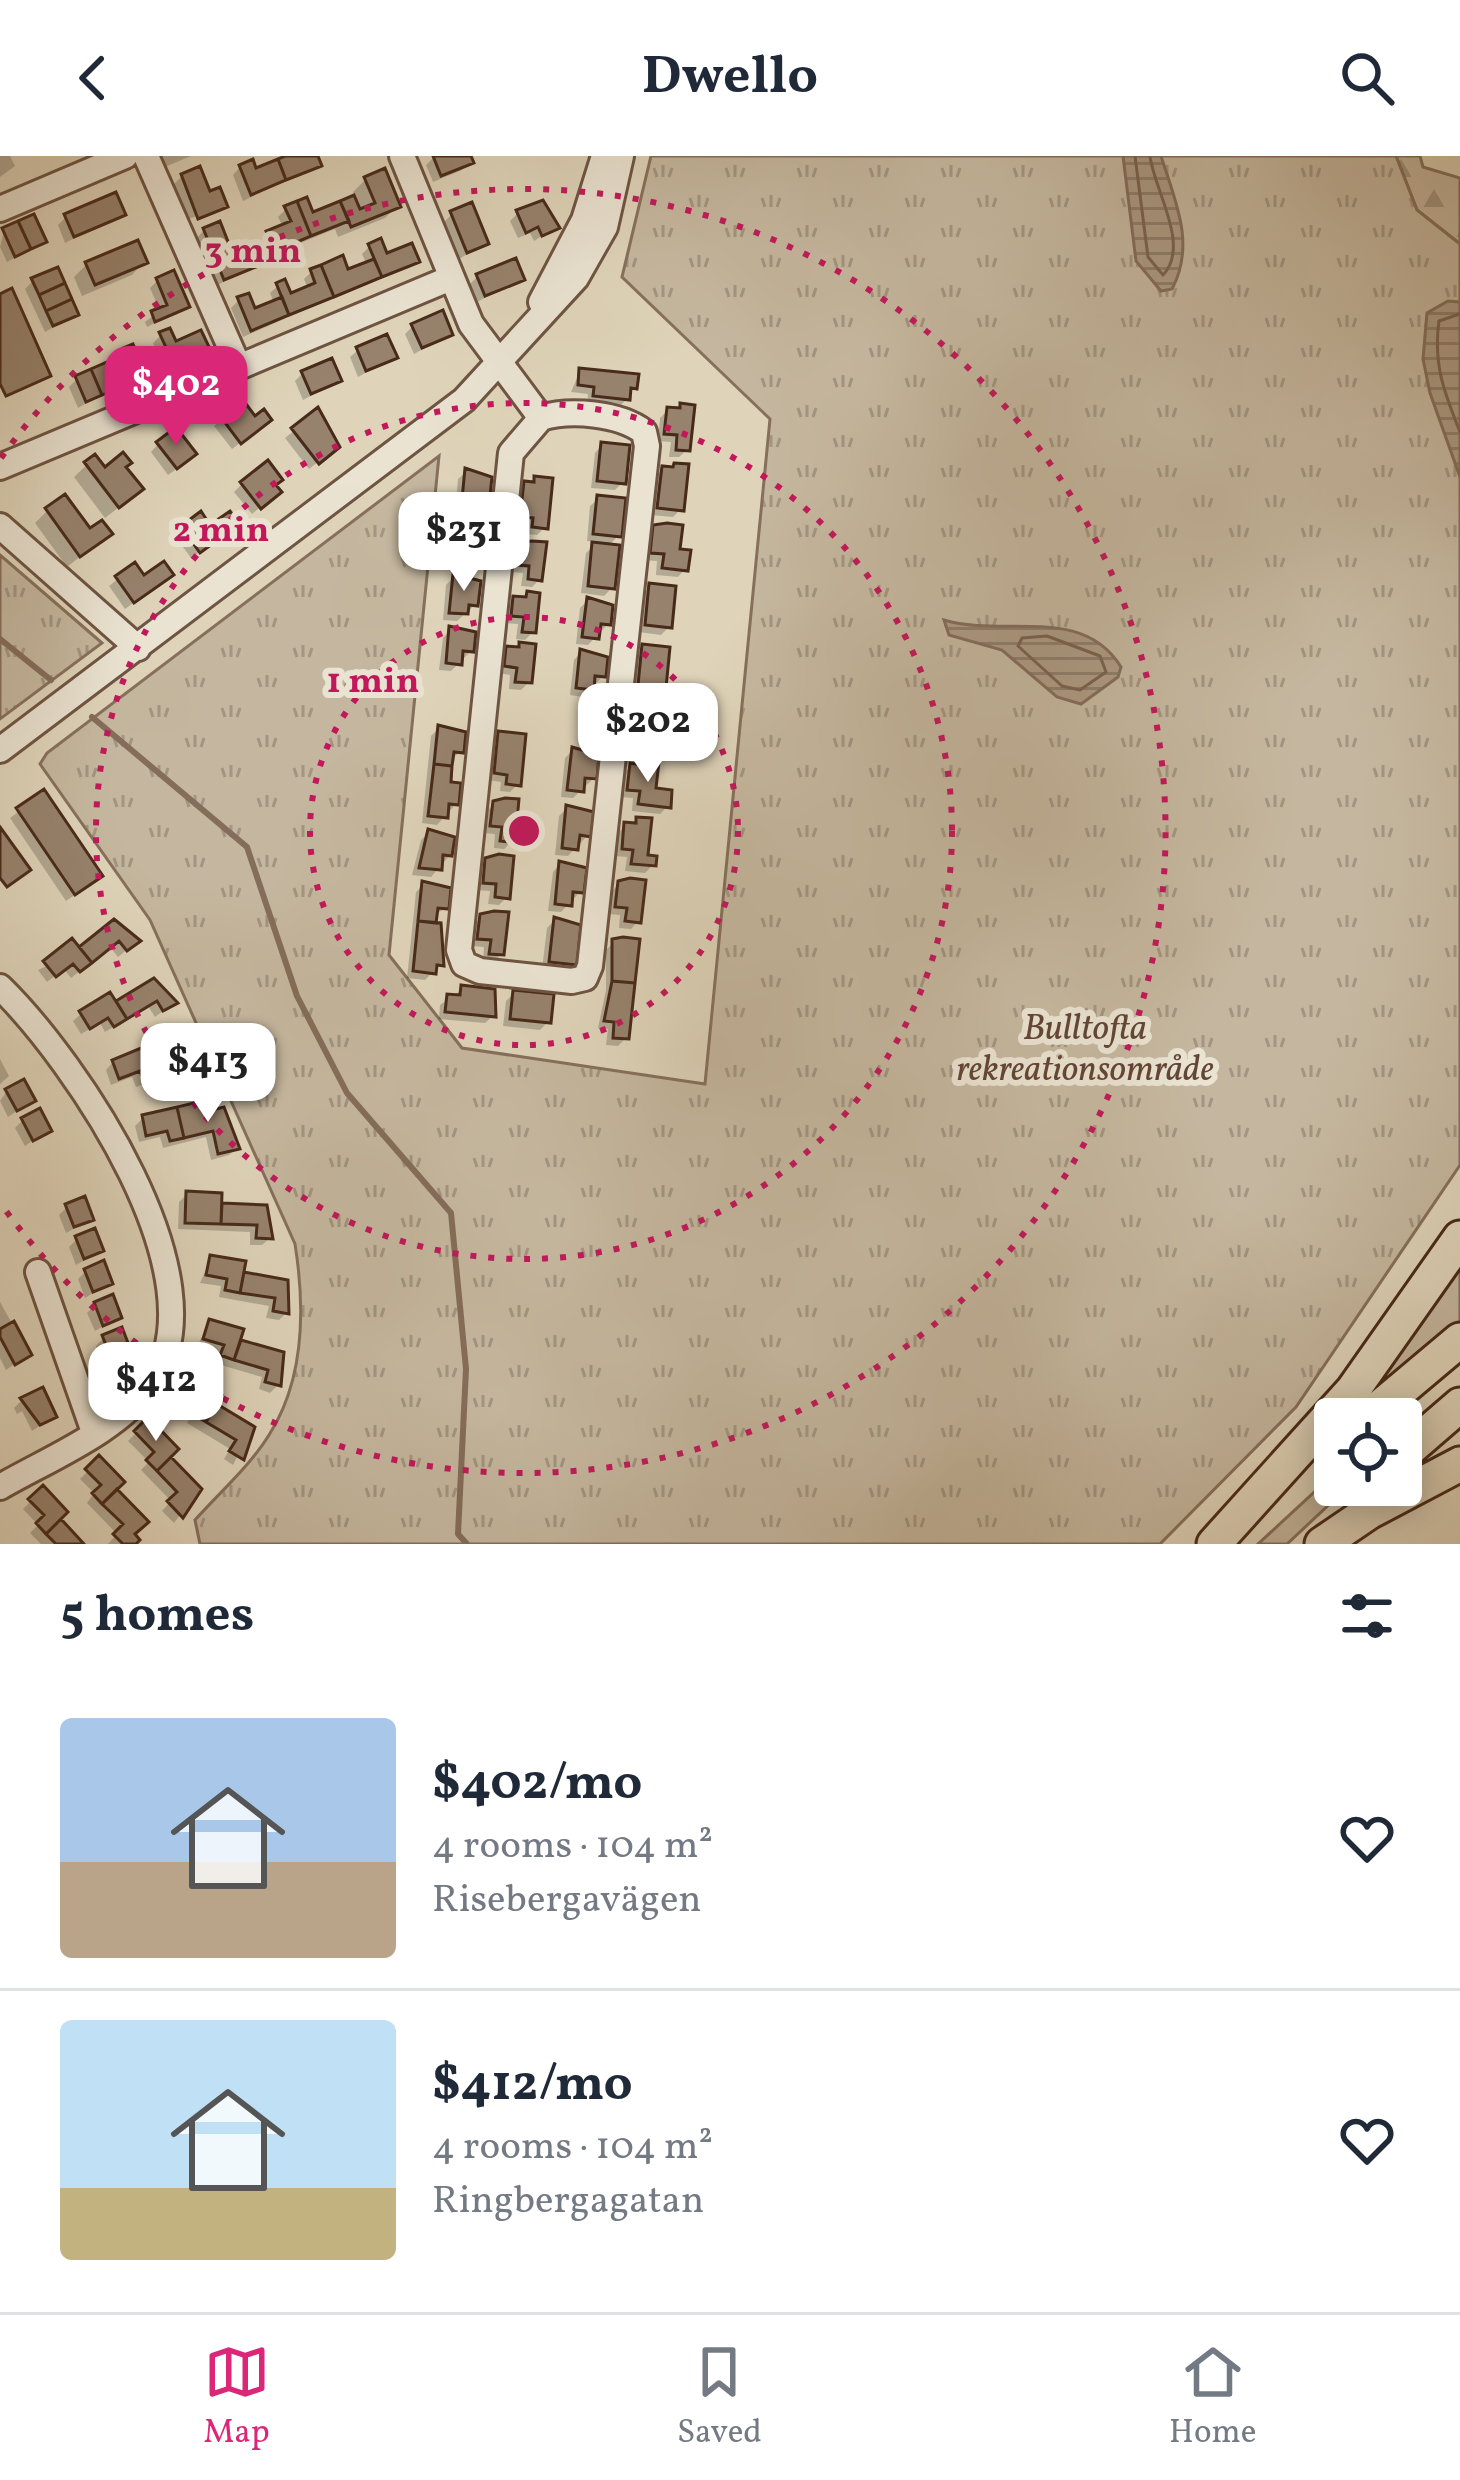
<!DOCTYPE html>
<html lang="en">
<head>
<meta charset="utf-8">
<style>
  :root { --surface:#fff; --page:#f6f6f7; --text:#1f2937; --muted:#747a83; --line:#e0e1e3; --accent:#db2777 }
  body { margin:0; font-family:Vollkorn,serif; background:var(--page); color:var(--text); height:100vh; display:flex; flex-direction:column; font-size:45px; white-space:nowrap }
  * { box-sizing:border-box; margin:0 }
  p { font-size:39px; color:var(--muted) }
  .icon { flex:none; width:66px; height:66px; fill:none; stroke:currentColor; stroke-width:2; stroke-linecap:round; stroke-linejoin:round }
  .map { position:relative; height:1388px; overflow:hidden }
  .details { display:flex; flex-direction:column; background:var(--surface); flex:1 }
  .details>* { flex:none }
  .controls { position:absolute; left:1314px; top:1242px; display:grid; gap:24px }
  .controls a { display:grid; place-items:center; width:108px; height:108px; border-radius:12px; background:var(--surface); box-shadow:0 6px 30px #0003; font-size:60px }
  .price { position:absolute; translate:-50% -102px; padding:0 27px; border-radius:24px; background:#fff; color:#222; font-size:39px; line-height:78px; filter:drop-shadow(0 3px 6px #0008) }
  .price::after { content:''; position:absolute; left:50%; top:72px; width:36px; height:27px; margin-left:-18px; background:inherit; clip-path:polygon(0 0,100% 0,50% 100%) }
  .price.selected { background:var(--accent); color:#fff }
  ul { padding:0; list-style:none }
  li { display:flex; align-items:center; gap:36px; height:300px; padding:0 60px }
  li+li { border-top:3px solid var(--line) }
  li span { display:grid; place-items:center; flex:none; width:336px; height:240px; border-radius:12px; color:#555 }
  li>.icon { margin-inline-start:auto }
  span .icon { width:144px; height:144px; fill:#fffc; stroke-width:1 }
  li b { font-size:51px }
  h2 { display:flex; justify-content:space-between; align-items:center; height:144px; padding:0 60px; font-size:51px }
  header { display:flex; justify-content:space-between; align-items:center; height:156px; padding:0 60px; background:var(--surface); font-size:54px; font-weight:700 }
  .dock { display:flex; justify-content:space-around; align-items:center; height:168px; border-top:3px solid var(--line); background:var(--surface); font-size:33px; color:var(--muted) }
  .dock a { display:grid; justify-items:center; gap:6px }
  .dock .selected { color:var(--accent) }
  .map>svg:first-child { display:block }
</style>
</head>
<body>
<header><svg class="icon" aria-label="back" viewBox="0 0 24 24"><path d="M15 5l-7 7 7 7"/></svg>Dwello<svg class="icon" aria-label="search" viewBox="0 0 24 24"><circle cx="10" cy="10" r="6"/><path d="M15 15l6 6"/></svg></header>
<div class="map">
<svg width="1460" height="1388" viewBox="0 0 1460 1388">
  <defs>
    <pattern id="forest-firs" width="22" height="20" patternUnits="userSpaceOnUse" patternTransform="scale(3)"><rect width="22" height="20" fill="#c5b79f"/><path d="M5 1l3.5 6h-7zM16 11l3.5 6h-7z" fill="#a29581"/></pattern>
    <pattern id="park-tufts" width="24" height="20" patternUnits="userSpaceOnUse" patternTransform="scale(3)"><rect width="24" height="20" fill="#c5b79f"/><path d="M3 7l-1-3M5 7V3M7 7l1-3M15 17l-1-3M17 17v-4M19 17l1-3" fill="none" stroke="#a29581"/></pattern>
    <pattern id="water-rules" width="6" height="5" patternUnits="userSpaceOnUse" patternTransform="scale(3)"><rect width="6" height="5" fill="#ac9a84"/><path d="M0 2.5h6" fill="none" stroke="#8e7e6b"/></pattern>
  </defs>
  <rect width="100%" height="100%" fill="#dfd4ba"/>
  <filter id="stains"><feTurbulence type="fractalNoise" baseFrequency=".00167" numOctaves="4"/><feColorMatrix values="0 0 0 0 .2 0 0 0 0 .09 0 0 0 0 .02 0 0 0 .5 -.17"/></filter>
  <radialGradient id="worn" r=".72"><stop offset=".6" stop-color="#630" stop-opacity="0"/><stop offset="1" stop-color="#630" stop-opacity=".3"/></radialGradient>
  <path fill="#c5b79f" stroke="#86705c" stroke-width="3" d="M1460,1095V1171L1352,1263H1339Z
    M1335,1317V1329H1350L1287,1388H1258Z"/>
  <path fill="url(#forest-firs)" stroke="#86705c" stroke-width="3" d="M1396,0H1420L1423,11L1460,22V88L1417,54Z"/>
  <path fill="url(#park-tufts)" stroke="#86705c" stroke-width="3" d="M651,0H1396L1417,54L1460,88V1009L1296,1251L1160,1388H200L195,1364C219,1337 250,1310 269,1279C305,1223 305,1151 295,1088L150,764L40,608L47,597L439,300L389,799L462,892L705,928L770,263L622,121Z
    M0,399L102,487L0,563Z"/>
  <path fill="url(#water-rules)" stroke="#846d5a" stroke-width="3" d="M1123,0H1161C1175,45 1196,88 1172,133L1161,135L1136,105Z
    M1448,145L1460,146V321L1430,237L1423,203L1427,157Z
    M944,464C1004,482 1082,448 1121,511L1118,521L1081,548L1057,541L1002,494L949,479Z"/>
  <path fill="#0003" d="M0,0H10L15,10L0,21Z
    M161,0H191L165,11Z
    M284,0H314L318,9L243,45L233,19L240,11L255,16Z
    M468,0L470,6L462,14L433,26L426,9L434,1Z
    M182,20L208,39L224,51L188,63L174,28Z
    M366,23L397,50L385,62L338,81L335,73L266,101L260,85L283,71L278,61L286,53L311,60L356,42L353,36Z
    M518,57L557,71L534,85L530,77L518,82L510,65Z
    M122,58L65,87L58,69L66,61Z
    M452,58L486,87L459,103L444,66Z
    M204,74L235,109L252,110L216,130L197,82Z
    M4,75L44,86L7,106L0,91Z
    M370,90L386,101L416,105L243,181L231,152L239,144L253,156L274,147L270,137L278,130L289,141L308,133L304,123L311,116L347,117L367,109L362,98Z
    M144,106L132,119L82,140L74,121L86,109Z
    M478,120L521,123L477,146L470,128Z
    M158,124L186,150L147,171L145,166L160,155L150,132Z
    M33,125L76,158L45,176L25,133Z
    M413,170L450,178L414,198L405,178Z
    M161,179L175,189L206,192L119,235L117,229L78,252L69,231L77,223L112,225L122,215L117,203L124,195L138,208L158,199L153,187Z
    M358,194L394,201L358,221L350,201Z
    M580,215L627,243L619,251L587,247L588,238L571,236Z
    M303,217L339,225L303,244L295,225Z
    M233,236L260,272L232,293L214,270L224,261L216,251Z
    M668,254L687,294L679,301H669L671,286L658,285L660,262Z
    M317,256L328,298L309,313L285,282Z
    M158,288L186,306L168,319L151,296Z
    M602,289L623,326L615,334L591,332L595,297Z
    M94,302L104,315L123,311L127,345L105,362L74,321Z
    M663,313L681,353L673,361L651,359L655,321Z
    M466,316L480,317L487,339L479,347L474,373L482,396L463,413L440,411L451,397L453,374H447L448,364L455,357L458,323Z
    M536,324L545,371L537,379L526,378L527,369L514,368L517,336Z
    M242,328L273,330L270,343L252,358L234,336Z
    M598,343L619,379L608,390L612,432L604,440L581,437L586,397L597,386L587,385L590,350Z
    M47,355L89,377L109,378L67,411L35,367Z
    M183,372L210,373L228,376L191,402L175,380Z
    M654,372L677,395L685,413L678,421L656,419L657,405L643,404L646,380Z
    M520,390L540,423L532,431L521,430L523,417L510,416L512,398Z
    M134,410L144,423L162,426L125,453L109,430Z
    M454,421L476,448L457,465L443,464L446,429Z
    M650,430L669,471L661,479L638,476L643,438Z
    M514,442L533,476L525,484L516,483L518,468L505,467L506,451Z
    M587,445L608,468L588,489L576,488L580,452Z
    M450,474L471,495L451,515L439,514L443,482Z
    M643,491L663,531L655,539L631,536L636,499Z
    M508,493L529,526L521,534L509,533L510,519L498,517L500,501Z
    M581,496L603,520L583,541L570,539L574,504Z
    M637,549L656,591L648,599L625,596L629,557Z
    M439,572L461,596L450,603L447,629L456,648L437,669L422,667L431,580Z
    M500,578L518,628L510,636L500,635L501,626L488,624L492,586Z
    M573,594L594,622L573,642L561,641L565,602Z
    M631,610L668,650L660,658L632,655L633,642L621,641L623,618Z
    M43,637L92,727L66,745L10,662Z
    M494,648L512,685L504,693L494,692L495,678L484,677L486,656Z
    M567,652L588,679L568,700L555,699L559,660Z
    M626,669L653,709L645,717L625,715L627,701L615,700L618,677Z
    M428,677L450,699L431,721L412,719L421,684Z
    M487,704L507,741L499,749L488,748L490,735L476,734L479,713Z
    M560,708L581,735L561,756L548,755L553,716Z
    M619,728L638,765L631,773L619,772L620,759L608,758L611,736Z
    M423,729L446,752L434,759L436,787L443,788L441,808L425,824L407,822L416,736Z
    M481,761L501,798L494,806L483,805L484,791L471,790L473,769Z
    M555,764L574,808L566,816L542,813L547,772Z
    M114,767L129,792L118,801L110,791L71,822L64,813L47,826L38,814L78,795Z
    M614,786L626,882L618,890L606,889L608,873L598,872L606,834V794Z
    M154,826L174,847L155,861L148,850L105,876L100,867L81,878L73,865L81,858L115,850Z
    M463,833L493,860L485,867L439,863L440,849Z
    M514,837L548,866L540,874L503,870L506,845Z
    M190,888L206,910L198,918L166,931L162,921L136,931L132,921L111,929L106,914L113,906L148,904Z
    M0,903L9,920L0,928Z
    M7,935L32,945L8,961L0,945Z
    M206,958L237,992L229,999L211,1004L206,981L163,992L160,981L139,986L135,970L143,962Z
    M23,964L48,974L25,990L15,972Z
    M187,1038L219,1050L265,1052L270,1082L262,1089H250V1076L178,1073L179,1046Z
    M67,1051L91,1063L66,1077L59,1059Z
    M77,1083L100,1095L76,1109L69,1091Z
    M211,1102L240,1118L285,1126L286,1157L279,1164L266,1162L269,1150L219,1141L221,1130L200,1127Z
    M86,1115L109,1127L85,1142L78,1123Z
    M0,1146L29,1198L6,1214L0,1202Z
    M95,1149L119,1161L95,1175L87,1157Z
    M210,1166L237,1186L281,1199L278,1229L270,1237L259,1233L262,1221L214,1207L218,1196L197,1190Z
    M104,1182L128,1194L103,1208L96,1190Z
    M184,1231L251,1273L233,1309L224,1303L230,1293L187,1267L193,1257L175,1246Z
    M22,1244L54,1260L32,1275L22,1255L17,1258L14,1252Z
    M148,1265L167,1301L199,1333L174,1367L162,1355L171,1345L141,1314L149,1306L128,1285Z
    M99,1304L113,1334L145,1366L130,1388H108L117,1378L87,1347L94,1337L80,1323Z
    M42,1334L57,1364L80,1388H41L30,1377L38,1369L23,1353Z"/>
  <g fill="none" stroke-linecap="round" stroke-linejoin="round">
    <path stroke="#7a624f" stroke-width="3" d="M1135,0L1148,101L1163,119C1191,90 1154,34 1150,0
      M1460,158L1439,165C1433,208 1444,236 1460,276
      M1047,480L1100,500L1106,516L1080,534L1062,530L1018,490L1022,482Z"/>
    <path stroke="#846d5a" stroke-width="6" d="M0,483L51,524
      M92,561L247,691L297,840L347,937L451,1057L466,1213L458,1378L467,1388"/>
  </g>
  <path fill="#97826d" stroke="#482a1a" stroke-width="3" d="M285,0H318L322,10L286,24L278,3Z
    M433,0H471L474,7L441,20Z
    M253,3L256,12L278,3L286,24L251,39L239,9Z
    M200,10L210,35L220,31L228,51L198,63L181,18Z
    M385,12L401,51L351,71L340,45L354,39L360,53L375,47L364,21Z
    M116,36L126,59L74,81L64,58Z
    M307,41L313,56L340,45L349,65L311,80L297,45Z
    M543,44L560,72L542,80L538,71L526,77L516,54Z
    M297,45L311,80L274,96L266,75L291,65L284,50Z
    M472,46L489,88L467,97L450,55Z
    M34,58L47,86L31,93L18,65Z
    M18,65L31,93L15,101L2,72Z
    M220,65L236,106L251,100L256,111L224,124L203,72Z
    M381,82L387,97L412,87L420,106L382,121L368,88Z
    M138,84L148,107L95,129L85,106Z
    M343,99L348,113L374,103L382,121L334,141L321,109Z
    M516,102L525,124L485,140L476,118Z
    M321,109L334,141L289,159L276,127L285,123L291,137L315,127L310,113Z
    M58,111L65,127L39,139L31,122Z
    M174,114L190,151L155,166L151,155L167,149L156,122Z
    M65,127L72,143L46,155L39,139Z
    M12,132L51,220L6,240L0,228V138Z
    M249,137L255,152L282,141L289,159L251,175L237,141Z
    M72,143L79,159L53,170L46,155Z
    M443,154L453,179L422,192L411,168Z
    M170,172L176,185L201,174L210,193L174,209L159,176Z
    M387,178L398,202L366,215L356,191Z
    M133,188L140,204L166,193L174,209L128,230L120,213L130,208L123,192Z
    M332,202L342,225L311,238L301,215Z
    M107,206L118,232L102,239L91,213Z
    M579,212L639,218L637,233L631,232L630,244L593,240L594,231L578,229Z
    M91,213L102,239L86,246L75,220Z
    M234,232L255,260L264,253L272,264L241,288L220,260L230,252L222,241Z
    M680,247L695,249L690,295L676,294L677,279L664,278L667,251L680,252Z
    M318,251L340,291L319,308L291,272Z
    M176,271L197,298L177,313L156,286Z
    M601,286L630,289L626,328L597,325Z
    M123,296L132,307L126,311L144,333L119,352L84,306L95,298L105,311Z
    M268,304L283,324L276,329L282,336L261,353L240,326Z
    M674,307L689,308L684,355L657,352L662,310L673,311Z
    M465,312L492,321L490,340L481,339L479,356L461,354Z
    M534,320L553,322L548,373L532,371L533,362L520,361L524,325L534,326Z
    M65,338L90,372L102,364L113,378L80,401L45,352Z
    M597,339L626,342L622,381L593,378Z
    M455,353L479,356L477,370L487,371L485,397H475L474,407L447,404L448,393L457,394Z
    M201,355L210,369L230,355L240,368L200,397L181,370Z
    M667,367L683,369L680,393L691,394L688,415L662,412L664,398L650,397L653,369Z
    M532,385L547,386L542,425L528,423L529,410L516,409L518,387Z
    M592,386L620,389L615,433L588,430Z
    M164,405L174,419L134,447L115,420L135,406L144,419Z
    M453,418L481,425L478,450L469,449L468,458L449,457Z
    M649,427L676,430L672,472L645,469Z
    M527,435L540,437L536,477L522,476L524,461L511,460L513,440L526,441Z
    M587,441L613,449L611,469L601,468L599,483L582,481Z
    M449,470L476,476L474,496L463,495L462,509L446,507Z
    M519,486L536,488L532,527L515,526L517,512L504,510L506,490L519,491Z
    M642,488L670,491L666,532L638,529Z
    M580,493L608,501L606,521L595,520L594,534L576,532Z
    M636,546L664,549L659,592L631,589Z
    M438,569L466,576L464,597L454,596L452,610L434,608Z
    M498,575L526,578L521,630L506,628L507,619L494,617Z
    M572,591L599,599L597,623L585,622L584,636L567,634Z
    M643,604L659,606L656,632L672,634L671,652L638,648L640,635L627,634L630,607L642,609Z
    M434,608L452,610L451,626L461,627L459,649L449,648L448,662L428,660Z
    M44,633L103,720L75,739L16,652Z
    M505,642L519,643L515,687L500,685L502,671L490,670L493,645Z
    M566,649L594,656L591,681L580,679L578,694L562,692Z
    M636,661L652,662L648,699L657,700L656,710L631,708L633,694L622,693L624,666L636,667Z
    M0,671L31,714L7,731L0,722Z
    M428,673L455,681L452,700L443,699L442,714L419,712Z
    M499,698L514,700L510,743L495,741L496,728L483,727L485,702Z
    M559,705L587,712L584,737L573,736L572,750L555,748Z
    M630,722L646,724L641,767L625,765L627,752L615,751L618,725Z
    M422,725L451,732L449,753L438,752L436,767L418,765Z
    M494,755L509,756L504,799L489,798L491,784L477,783L480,758Z
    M554,761L581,769L577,809L549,806Z
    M114,763L141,785L127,795L119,785L92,807L79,791Z
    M418,765L441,767L444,810L437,809L436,818L413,815Z
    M623,781L640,783L635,827L612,825V783Z
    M72,782L92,807L80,816L73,808L56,821L43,805Z
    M154,822L178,847L163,855L157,845L127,863L116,845Z
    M612,825L635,827L629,883L613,882L614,866L604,865Z
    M461,829L495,833L496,861L445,856L447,838L460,839Z
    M513,834L554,838L551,867L510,863Z
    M110,836L127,863L114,871L108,862L90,873L79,855Z
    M192,884L209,911L174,925L170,915L157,920L150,900Z
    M146,890L157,920L144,925L140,915L119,923L112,904Z
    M24,923L36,945L17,955L5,933Z
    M206,944L208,955L224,951L240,993L218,998L213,975L184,982L177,951Z
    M177,951L184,982L170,985L167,975L146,980L142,959Z
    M40,952L52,975L33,985L21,962Z
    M186,1035L222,1037L221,1068L185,1067Z
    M85,1040L94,1064L74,1071L65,1048Z
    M222,1047L267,1049L273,1083L256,1082L257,1069L221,1068Z
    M95,1072L104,1095L84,1103L75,1080Z
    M210,1099L246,1105L240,1137L225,1134L227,1123L206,1119Z
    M104,1104L113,1128L93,1136L84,1113Z
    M244,1116L288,1124L289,1158L273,1155L275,1142L240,1137Z
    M113,1138L122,1162L103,1170L94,1146Z
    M209,1163L244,1173L234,1204L220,1199L224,1189L203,1183Z
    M14,1165L32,1199L15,1209L0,1181V1173Z
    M122,1171L131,1195L111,1202L102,1179Z
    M241,1184L284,1196L281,1230L265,1226L268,1214L234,1204Z
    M191,1220L222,1239L206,1266L193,1258L199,1249L180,1237Z
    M43,1231L57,1261L40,1269L20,1242Z
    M217,1248L255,1271L244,1304L229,1295L236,1284L206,1266Z
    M148,1261L179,1293L157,1315L146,1304L154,1296L134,1275Z
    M99,1299L125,1326L102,1348L92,1337L101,1329L85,1313Z
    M171,1301L202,1333L183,1362L167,1345L177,1336L157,1315Z
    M43,1329L68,1356L46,1378L36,1367L44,1359L28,1343Z
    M117,1333L149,1366L135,1378L140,1384L136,1388H123L113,1378L123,1368L102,1348Z
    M61,1363L84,1388H56L46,1378Z"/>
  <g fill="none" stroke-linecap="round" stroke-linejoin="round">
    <defs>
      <path id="minor" d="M146,0L238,209
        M402,0L471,168L541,262L511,297L459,794L464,808L480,815L572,825L585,822L590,810L647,290L644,276C619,257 570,253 541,262
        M0,53L125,0
        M541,146L584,64L604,0
        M0,311L451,122
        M0,370L138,492
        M0,594L464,244L576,122L605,71L621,0
        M0,831C76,905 225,1124 151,1228C117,1276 50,1302 0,1331
        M38,1116L94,1276"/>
      <path id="highway" d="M1366,1263L1460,1184
        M1401,1300L1460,1249
        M1214,1388L1353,1234L1460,1082
        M1322,1388L1369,1356L1460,1308"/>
    </defs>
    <use href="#minor" stroke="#6e5442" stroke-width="30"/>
    <use href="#highway" stroke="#482a1a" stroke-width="39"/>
    <use href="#minor" stroke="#eae3d2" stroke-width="24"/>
    <use href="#highway" stroke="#dfd4ba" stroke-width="33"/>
  </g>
  <g fill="none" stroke="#c2185b" stroke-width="6" stroke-dasharray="6 12">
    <circle cx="524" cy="675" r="214"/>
    <circle cx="524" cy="675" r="428"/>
    <path d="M1 302A642 642 0 1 1 1 1048"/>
  </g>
  <g text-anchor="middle" stroke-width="12" stroke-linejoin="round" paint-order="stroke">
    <g font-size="36" font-style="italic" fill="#614635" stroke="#eae3d2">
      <text x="1085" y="883">Bulltofta<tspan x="1085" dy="41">rekreationsområde</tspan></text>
    </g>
  </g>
  <circle cx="524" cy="675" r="18" fill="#c2185b" stroke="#eae3d2" stroke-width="6"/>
  <g font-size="36" text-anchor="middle" font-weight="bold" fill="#c2185b" stroke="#eae3d2" stroke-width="12" stroke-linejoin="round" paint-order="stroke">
    <text x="253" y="106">3 min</text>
    <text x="221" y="385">2 min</text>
    <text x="373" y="536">1 min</text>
  </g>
  <rect width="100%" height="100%" filter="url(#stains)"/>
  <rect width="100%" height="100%" fill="url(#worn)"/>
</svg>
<div class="controls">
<a><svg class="icon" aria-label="locate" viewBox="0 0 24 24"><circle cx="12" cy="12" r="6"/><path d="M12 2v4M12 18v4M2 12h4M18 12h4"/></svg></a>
</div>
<b class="price selected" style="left:176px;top:292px">$402</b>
<b class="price" style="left:464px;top:438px">$231</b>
<b class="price" style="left:648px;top:629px">$202</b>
<b class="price" style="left:208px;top:969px">$413</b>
<b class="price" style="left:156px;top:1288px">$412</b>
</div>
<section class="details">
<h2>5 homes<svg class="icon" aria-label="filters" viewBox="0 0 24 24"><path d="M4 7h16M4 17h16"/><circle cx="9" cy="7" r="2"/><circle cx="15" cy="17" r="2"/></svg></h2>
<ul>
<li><span style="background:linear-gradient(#a9c7e8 60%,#b9a48a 0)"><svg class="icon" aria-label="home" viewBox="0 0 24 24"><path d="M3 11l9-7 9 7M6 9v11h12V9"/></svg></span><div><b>$402/mo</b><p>4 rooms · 104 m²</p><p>Risebergavägen</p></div><svg class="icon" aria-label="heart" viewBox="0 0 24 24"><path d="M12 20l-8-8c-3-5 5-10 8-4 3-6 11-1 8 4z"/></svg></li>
<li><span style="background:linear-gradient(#bfe0f5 70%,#c2b280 0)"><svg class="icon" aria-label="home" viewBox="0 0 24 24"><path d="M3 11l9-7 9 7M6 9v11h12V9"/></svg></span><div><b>$412/mo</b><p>4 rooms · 104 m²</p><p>Ringbergagatan</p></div><svg class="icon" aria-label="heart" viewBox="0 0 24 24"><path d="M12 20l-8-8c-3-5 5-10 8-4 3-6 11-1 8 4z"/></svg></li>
</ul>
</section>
<nav class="dock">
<a class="selected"><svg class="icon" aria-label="map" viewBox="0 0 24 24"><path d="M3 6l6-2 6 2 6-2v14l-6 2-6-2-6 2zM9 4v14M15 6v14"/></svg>Map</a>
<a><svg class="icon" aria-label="saved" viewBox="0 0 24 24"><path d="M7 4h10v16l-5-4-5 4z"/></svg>Saved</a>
<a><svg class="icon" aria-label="home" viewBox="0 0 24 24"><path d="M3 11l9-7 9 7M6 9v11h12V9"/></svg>Home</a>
</nav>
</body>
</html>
